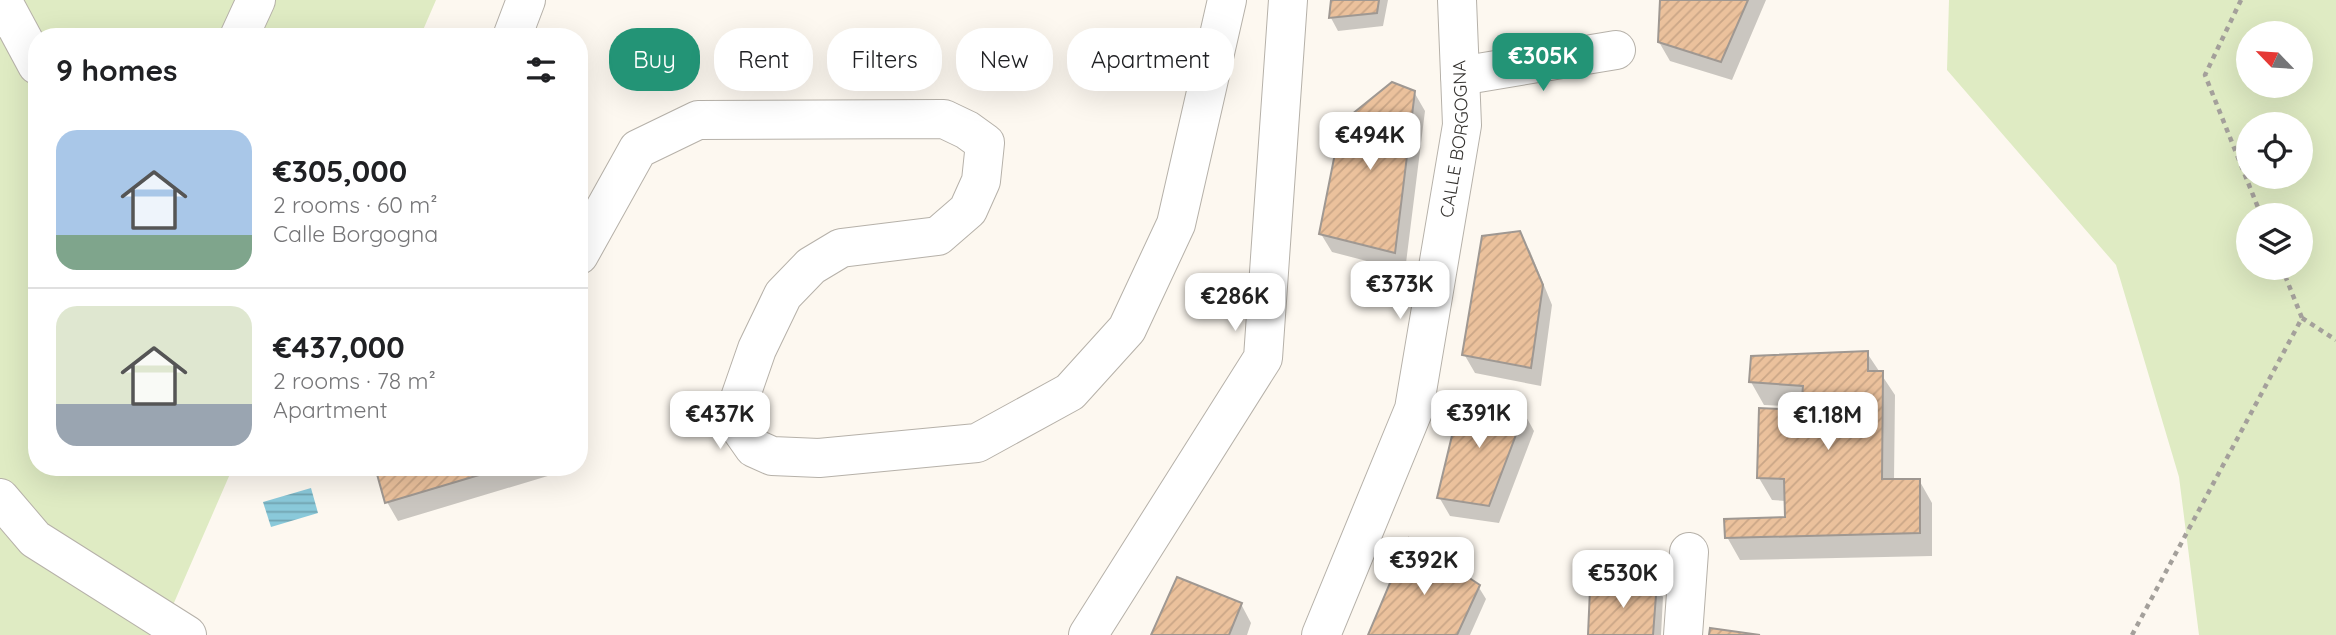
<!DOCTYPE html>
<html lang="en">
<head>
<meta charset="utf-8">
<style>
  :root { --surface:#fff; --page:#f2f2f2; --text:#202124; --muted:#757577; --line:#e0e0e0; --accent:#239476 }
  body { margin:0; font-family:Quicksand,sans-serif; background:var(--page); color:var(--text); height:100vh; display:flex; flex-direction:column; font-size:26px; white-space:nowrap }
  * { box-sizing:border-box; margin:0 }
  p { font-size:23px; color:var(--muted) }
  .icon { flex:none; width:38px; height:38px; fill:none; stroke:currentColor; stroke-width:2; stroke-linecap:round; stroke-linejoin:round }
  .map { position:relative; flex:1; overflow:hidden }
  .sheet { position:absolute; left:28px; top:28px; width:560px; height:448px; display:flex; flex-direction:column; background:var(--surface); border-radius:28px; box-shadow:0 7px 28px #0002 }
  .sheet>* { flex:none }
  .top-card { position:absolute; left:609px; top:28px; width:665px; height:63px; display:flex; gap:14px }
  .needle { width:46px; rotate:295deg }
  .fabs { position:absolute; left:2236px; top:21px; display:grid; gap:14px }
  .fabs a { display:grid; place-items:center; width:77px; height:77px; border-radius:50%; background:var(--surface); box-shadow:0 7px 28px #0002; font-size:35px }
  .price { position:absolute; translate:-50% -60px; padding:0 16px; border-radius:14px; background:#fff; color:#222; font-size:23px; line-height:46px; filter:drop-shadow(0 2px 4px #0008) }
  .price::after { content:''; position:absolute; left:50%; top:42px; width:21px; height:16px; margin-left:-10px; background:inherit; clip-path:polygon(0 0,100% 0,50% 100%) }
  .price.selected { background:var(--accent); color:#fff }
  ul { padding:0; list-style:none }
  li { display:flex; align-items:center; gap:21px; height:175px; padding:0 28px }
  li+li { border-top:2px solid var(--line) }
  li span { display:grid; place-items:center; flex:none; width:196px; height:140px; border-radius:21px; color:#555 }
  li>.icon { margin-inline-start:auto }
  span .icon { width:84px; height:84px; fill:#fffc; stroke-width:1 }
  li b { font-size:30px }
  h2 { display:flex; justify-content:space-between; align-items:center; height:84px; padding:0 28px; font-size:30px }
  .tag { padding:0 24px; border-radius:28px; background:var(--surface); box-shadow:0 7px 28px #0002; font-size:24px; line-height:63px }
  .tag.selected { background:var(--accent); color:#fff }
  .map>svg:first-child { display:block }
</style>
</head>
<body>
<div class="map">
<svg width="2336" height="635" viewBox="0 0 2336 635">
  <defs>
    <pattern id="water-rules" width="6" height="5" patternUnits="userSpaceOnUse" patternTransform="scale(1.75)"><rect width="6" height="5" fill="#8ac9da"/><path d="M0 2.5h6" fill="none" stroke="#72a4b1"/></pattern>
    <pattern id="building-hatch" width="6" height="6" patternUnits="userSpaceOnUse" patternTransform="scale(1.75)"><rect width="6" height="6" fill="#ebc19c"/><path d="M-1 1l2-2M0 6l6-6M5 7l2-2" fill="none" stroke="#caa687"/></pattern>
  </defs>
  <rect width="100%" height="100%" fill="#fdf8f0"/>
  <path fill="#dfebc3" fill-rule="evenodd" d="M0,0H436L420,37H37V467H233L160,635H0Z
    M1949,0H2336V635H2199L2179,477L2116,265L1947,70ZM2249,33H2301V86H2249ZM2249,124H2301V177H2249ZM2249,215H2301V268H2249Z"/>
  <path fill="url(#water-rules)" d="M311,488L318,513L271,527L263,502Z"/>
  <path fill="#0003" d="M1333,0H1388L1383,26L1338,31L1331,18Z
    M1662,0H1766L1732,80L1670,61L1659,42Z
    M1414,92L1425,111L1405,271L1332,252L1321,234Z
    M1519,233L1530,251L1552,305L1541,386L1475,373L1464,354Z
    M1867,353L1895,395L1894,480H1919L1932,503V556L1740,560L1727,537L1787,519L1786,501L1772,500L1759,478L1803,407L1764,405L1751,382Z
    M1524,413L1534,431L1499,523L1450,516L1439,497Z
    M377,467H559L561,472L398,521L387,502Z
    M1656,584L1663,597L1661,635H1589Z
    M1478,586L1486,599L1470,635H1369Z
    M1241,604L1251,623L1247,635H1153Z"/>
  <path fill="url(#building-hatch)" stroke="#9f9892" stroke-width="2" d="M1331,0H1379L1377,13L1329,18Z
    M1660,0H1748L1721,62L1658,42Z
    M1392,82L1415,91L1395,253L1319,234L1341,123Z
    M1520,231L1543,285L1531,368L1462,355L1482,236Z
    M1868,351V371H1883L1882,479H1920V533L1725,538L1724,519L1785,517L1784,479L1757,478L1759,408L1801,410L1803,386L1749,382L1751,356Z
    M1462,394L1525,411L1489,506L1437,498Z
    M375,467H506L385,503Z
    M1409,538L1480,585L1457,635H1368Z
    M1177,577L1242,603L1229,635H1151Z
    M1657,582L1653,635H1588L1590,589Z
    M1710,628L1760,635H1709Z"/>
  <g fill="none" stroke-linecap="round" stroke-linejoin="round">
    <defs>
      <g id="minor">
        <path d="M2,0L37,65"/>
        <path d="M239,37L256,0"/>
        <path d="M512,37L526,0"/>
        <path d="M1460,76L1616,50"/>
        <path d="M579,255L638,149L698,120L944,119L967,130L985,143L981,181L968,210L938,236L841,248L811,266L783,295L757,349L733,418L754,448L772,456L819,458L977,443L1070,392L1127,329L1176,224L1227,0"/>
        <path d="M0,498L35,539L187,635"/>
        <path d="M1088,635L1263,358L1288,0"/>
        <path id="s1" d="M1321,635L1414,409L1462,125L1457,0"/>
        <path d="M1683,635L1689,552"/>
      </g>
    </defs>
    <use href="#minor" stroke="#b6b1a9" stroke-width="40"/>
    <path stroke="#a4a09b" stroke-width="4.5" stroke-dasharray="5 5" stroke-linecap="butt" d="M2241,0L2205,75L2261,215
      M2302,318L2336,340
      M2132,635L2302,318L2282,268"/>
    <use href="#minor" stroke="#fff" stroke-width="38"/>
  </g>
  <g text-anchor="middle" stroke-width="5" stroke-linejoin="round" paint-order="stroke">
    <g font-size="18" fill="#34322f" stroke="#fdf8f0">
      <text dy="6" stroke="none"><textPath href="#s1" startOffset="518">CALLE BORGOGNA</textPath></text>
    </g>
  </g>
</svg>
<div class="fabs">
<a><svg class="needle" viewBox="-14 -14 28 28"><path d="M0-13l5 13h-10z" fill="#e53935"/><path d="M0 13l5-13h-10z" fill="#757577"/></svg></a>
<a><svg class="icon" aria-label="locate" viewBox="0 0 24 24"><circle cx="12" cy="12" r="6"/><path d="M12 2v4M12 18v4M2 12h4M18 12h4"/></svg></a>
<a><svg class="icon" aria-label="layers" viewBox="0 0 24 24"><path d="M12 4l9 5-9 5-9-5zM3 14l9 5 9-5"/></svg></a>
</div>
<b class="price selected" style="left:1543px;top:93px">€305K</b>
<b class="price" style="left:1370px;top:172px">€494K</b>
<b class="price" style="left:1400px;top:321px">€373K</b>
<b class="price" style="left:1235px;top:333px">€286K</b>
<b class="price" style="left:1479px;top:450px">€391K</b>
<b class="price" style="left:720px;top:451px">€437K</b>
<b class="price" style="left:1828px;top:452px">€1.18M</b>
<b class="price" style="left:1424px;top:597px">€392K</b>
<b class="price" style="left:1623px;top:610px">€530K</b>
<div class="top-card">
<a class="tag selected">Buy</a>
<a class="tag">Rent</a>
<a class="tag">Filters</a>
<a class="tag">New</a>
<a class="tag">Apartment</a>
</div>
<section class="sheet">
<h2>9 homes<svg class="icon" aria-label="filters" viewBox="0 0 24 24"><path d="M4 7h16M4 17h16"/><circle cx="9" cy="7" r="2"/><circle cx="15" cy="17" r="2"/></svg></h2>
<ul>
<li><span style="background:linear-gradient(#a9c7e8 75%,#7fa58c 0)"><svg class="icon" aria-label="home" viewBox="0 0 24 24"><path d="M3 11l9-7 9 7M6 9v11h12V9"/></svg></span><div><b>€305,000</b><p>2 rooms · 60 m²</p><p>Calle Borgogna</p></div></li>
<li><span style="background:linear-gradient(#dfe7d0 70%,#9aa5b1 0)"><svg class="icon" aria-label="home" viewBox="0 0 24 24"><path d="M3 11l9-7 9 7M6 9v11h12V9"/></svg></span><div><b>€437,000</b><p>2 rooms · 78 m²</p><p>Apartment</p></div></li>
</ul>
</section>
</div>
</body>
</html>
